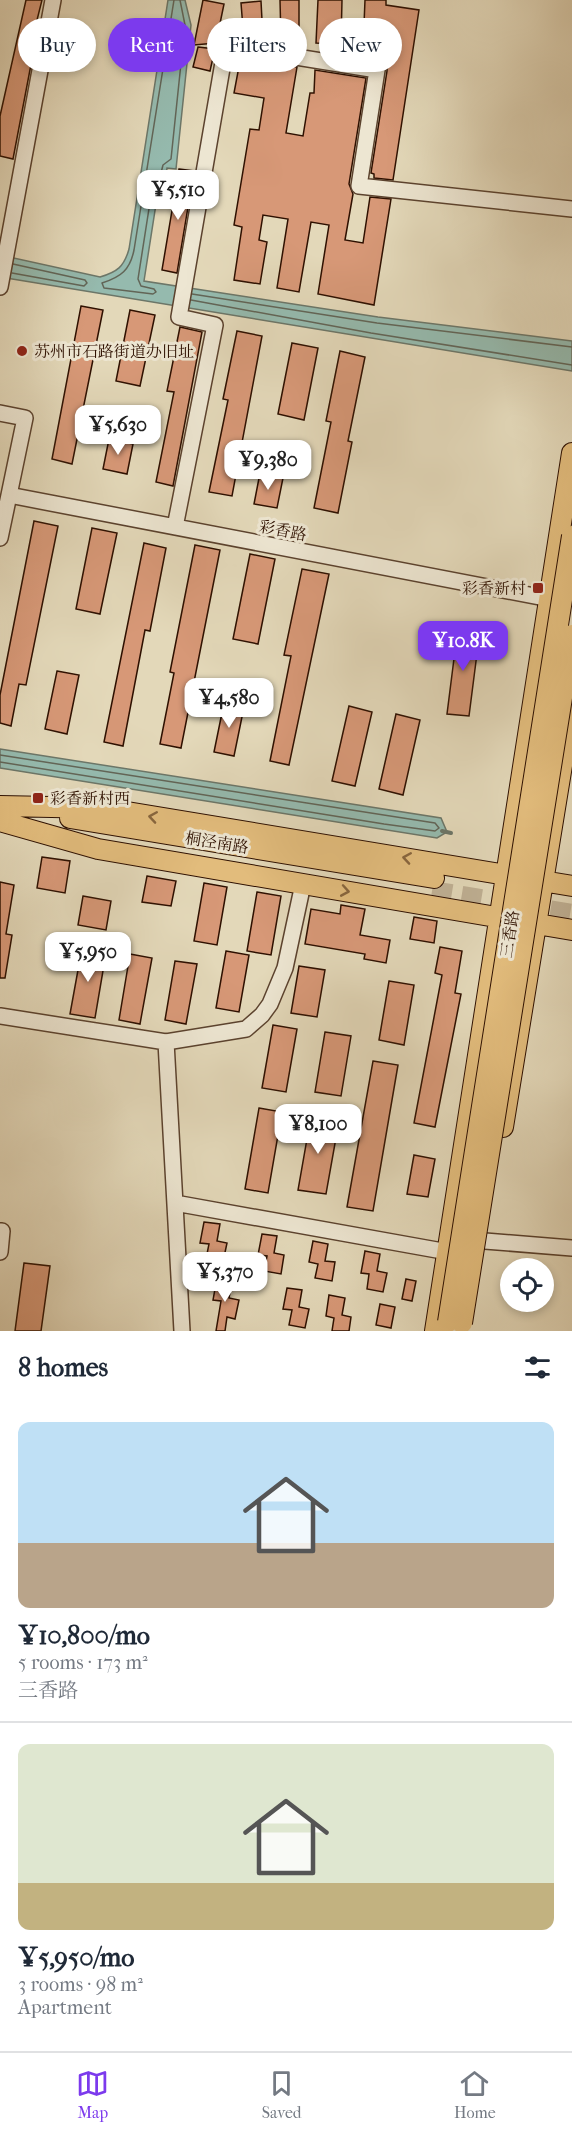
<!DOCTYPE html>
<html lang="en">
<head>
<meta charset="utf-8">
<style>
  :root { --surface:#fff; --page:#f6f6f7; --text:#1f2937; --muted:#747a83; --line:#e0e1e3; --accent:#7c3aed }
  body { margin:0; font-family:"IM FELL French Canon","Noto Serif SC",serif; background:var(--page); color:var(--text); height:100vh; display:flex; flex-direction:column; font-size:22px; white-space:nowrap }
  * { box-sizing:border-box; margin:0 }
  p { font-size:20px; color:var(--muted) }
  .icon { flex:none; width:33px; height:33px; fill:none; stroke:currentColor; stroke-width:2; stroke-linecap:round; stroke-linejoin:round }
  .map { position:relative; height:1331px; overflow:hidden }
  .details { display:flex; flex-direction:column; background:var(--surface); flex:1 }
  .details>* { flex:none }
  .hud { position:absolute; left:18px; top:18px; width:537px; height:54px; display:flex; gap:12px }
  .buttons { position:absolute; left:500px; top:1258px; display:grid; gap:12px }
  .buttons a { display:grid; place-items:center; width:54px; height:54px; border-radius:50%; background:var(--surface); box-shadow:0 3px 9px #0003; font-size:30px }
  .price { position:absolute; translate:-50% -51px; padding:0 14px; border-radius:12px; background:#fff; color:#222; font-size:20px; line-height:39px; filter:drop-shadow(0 2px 3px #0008) }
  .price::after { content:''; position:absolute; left:50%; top:36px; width:18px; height:14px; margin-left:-9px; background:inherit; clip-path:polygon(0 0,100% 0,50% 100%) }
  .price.on { background:var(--accent); color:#fff }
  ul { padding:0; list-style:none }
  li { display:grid; align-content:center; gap:12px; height:318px; padding:0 18px }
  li+li { border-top:2px solid var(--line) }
  li span { display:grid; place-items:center; height:186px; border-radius:12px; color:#555 }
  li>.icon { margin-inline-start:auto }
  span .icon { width:108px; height:108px; fill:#fffc; stroke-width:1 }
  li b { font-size:26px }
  h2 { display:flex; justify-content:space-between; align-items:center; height:72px; padding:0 18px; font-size:26px }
  .pill { padding:0 21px; border-radius:27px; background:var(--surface); box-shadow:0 3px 9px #0003; font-size:21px; line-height:54px }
  .pill.on { background:var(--accent); color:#fff }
  .dock { display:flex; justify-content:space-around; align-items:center; height:84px; border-top:2px solid var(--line); background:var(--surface); font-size:16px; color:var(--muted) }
  .dock a { display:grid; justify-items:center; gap:3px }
  .dock .on { color:var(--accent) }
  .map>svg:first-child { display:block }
</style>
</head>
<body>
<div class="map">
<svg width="572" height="1331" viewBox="0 0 572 1331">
  <rect width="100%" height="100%" fill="#e3d8b9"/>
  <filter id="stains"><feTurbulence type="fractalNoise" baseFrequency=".00333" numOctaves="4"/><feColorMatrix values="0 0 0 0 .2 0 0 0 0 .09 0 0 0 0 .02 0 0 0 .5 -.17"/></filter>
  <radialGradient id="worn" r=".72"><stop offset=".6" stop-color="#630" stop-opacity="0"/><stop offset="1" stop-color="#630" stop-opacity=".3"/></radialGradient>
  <path fill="#95baae" stroke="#6c7668" stroke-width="1.5" d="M168,0H185L191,25L176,169L167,168L165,185H159L144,281L378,317L572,341V371L0,277V255L100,277C117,272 124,267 129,249Z
    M0,749L441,818L447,832L437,838L0,768Z"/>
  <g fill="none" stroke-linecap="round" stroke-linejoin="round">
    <path stroke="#626557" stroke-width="1.5" d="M174,0L134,250C130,270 121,277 102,283L104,288L153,294L156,292L154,289L141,286L138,279L153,183L160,177L163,165L171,159L185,25L180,0
      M12,273L84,286L87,283L85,280L13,264
      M192,294L377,323L572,347
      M191,300L371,333L572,365
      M0,755L435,823L439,828L435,831L384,824L0,762"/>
    <path stroke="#6c7668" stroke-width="4" d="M442,831L451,833"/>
  </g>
  <path fill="#d79877" stroke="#2e1000" stroke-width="1.5" d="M26,0H42L34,32L37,33L13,159L0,156V116Z
    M203,0L224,4L216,43L194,45Z
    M280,0H299V40H281Z
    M318,0H342L341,44L316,43Z
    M365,0H386V5L419,10L393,180L374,178V174L371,173L387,71V50L363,49Z
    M261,1L263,39L244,41L241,3Z
    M198,47L215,49L210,71L193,67Z
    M240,61L297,67L286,133L303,136L310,93H314L315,70L366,78L349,184L353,194L345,240L363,243L370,197L391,199L374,305L318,294L329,225L311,222L299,292L277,288L288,219L263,215L259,240L267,242L260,284L234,280L242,227L234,225L250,129L259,130L264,98L234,93Z
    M179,169L194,171L177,273L162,270Z
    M81,306L103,310L72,464L52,459Z
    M130,310L155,315L140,386L116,381Z
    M180,327L202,332L173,486L156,482L174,392L167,391Z
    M237,331L262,336L232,496L209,492L228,400L223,399Z
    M292,343L318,348L304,420L278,414Z
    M340,351L365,357L348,441L352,442L338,513L314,508L331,422L326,421Z
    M109,439L133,444L127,474L103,469Z
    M260,473L283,478L277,508L254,504Z
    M34,521L58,526L26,685L19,684L11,726L0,723V695Z
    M92,528L117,533L100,614L76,609Z
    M144,543L166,548L150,631L145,630L123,746L104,742Z
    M195,545L220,550L181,748L160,744L174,673L170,672Z
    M250,554L275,559L258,644L233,639Z
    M302,569L329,574L289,765L270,761L291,656L284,655Z
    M458,627L480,630L469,716L447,714Z
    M57,671L79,675L67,734L45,729Z
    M224,703L244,707L234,756L214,752Z
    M349,706L372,712L355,786L332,781Z
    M396,714L420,720L403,795L379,789Z
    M42,857L70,861L65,893L37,888Z
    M147,876L176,881L171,906L142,902Z
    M0,882L14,885L6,934L12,935L5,978H0Z
    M204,883L227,887L217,945L194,941Z
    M257,892L281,896L271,955L247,951Z
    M83,896L111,901L106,930L78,925Z
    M341,905L365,909L360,935L390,940L386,963L364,959L365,954L305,944L311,909L340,914Z
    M414,917L437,921L434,943L410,939Z
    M440,947L462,951L455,993L461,994L435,1127L414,1123L442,975L435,973Z
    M82,948L106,953L95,1018L70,1014Z
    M226,951L249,955L239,1012L216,1008Z
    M130,954L152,958L140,1024L119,1020Z
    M175,961L197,964L186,1024L165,1020Z
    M299,966L325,970L317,1017L291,1013Z
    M389,981L414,985L404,1045L379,1040Z
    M273,1025L297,1029L286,1092L262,1088Z
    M325,1032L351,1036L341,1096L315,1092Z
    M373,1061L398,1065L373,1211L347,1207Z
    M259,1108L282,1112L268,1193L245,1189Z
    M311,1116L339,1121L326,1194L298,1190Z
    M414,1155L435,1159L428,1197L407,1194Z
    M204,1222L220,1224L217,1241L227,1243L223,1262L206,1259L209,1244L200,1243Z
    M262,1234L277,1236L274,1253L284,1255L281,1274L264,1271L267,1256L258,1255Z
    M313,1241L328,1244L325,1261L335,1262L332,1281L315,1278L318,1264L309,1262Z
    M365,1251L380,1254L377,1271L387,1273L383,1292L367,1289L369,1274L361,1273Z
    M24,1263L50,1266L41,1331H15Z
    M217,1278L232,1281L229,1298L239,1300L235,1319L227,1317L225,1331H216L221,1301L213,1300Z
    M406,1279L416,1281L412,1301L402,1299Z
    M287,1288L302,1290L299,1307L309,1309L305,1328L289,1325L292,1310L283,1309Z
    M329,1295L345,1298L342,1315L351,1317L349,1331H332L334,1318L326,1316Z
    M380,1304L395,1307L391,1328L376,1325Z"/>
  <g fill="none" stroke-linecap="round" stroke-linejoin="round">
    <path stroke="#bfb094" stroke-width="20" stroke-dasharray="20 10" stroke-linecap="butt" d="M432,891L572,914"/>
    <defs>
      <path id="minor" d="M0,287L53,0
        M0,413L25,418L9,495L550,599
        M175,527L215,325L179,317L225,51H259L377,70L359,186L572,209
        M0,538L9,495
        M0,1016L166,1042L246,1029L262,1015L270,1004L285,968L303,884
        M166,1042L182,1331
        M175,1203L448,1252
        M0,1231H2L0,1252
        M485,1241L572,1248"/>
      <path id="major" d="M0,806L103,808L572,886
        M70,818L434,878
        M0,821L98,849L572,930
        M503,1127L572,704
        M435,1331L572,453"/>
    </defs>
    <use href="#minor" stroke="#5b422e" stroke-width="18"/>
    <use href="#major" stroke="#2e1000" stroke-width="22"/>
    <use href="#minor" stroke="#ede6d2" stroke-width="15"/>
    <use href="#major" stroke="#e2bc7c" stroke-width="20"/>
    <defs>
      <path id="major-bridge" d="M448,1322L572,536
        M462,1323L572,635"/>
    </defs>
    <use href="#major-bridge" stroke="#2e1000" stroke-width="22" stroke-linecap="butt"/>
    <use href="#major-bridge" stroke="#e2bc7c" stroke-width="20"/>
  </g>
  <defs><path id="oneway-chevron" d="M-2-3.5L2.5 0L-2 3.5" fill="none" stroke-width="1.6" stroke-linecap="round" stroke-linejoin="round" transform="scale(1.5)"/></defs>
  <g stroke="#88663e">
    <use href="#oneway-chevron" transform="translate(153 817) rotate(-171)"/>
    <use href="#oneway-chevron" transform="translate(407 858) rotate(-171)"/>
    <use href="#oneway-chevron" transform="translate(345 891) rotate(10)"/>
  </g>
  <g fill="#8f2418" stroke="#ede6d2" stroke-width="2">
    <circle cx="22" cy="351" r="6"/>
    <rect x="532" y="582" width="12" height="12" rx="3"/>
    <rect x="32" y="792" width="12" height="12" rx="3"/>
  </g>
  <g text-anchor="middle" stroke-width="6" stroke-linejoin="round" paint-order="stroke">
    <g font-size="16" fill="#2e1000" stroke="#ede6d2" text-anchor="start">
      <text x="34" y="357">苏州市石路街道办旧址</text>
      <text x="526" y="594" text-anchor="end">彩香新村</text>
      <text x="50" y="804">彩香新村西</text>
    </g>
    <g font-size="16" fill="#2e1000" stroke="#ede6d2">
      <text transform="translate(283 530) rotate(11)" y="6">彩香路</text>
      <text transform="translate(217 842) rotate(9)" y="6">桐泾南路</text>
      <text transform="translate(509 934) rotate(-81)" y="6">三香路</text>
    </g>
  </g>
  <rect width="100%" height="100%" filter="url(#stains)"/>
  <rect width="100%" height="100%" fill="url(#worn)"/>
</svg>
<div class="buttons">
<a><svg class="icon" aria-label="locate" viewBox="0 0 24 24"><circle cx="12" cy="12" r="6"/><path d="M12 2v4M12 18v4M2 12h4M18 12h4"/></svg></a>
</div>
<b class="price" style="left:178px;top:221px">¥5,510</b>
<b class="price" style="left:118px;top:456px">¥5,630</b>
<b class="price" style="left:268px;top:491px">¥9,380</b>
<b class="price on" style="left:463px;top:672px">¥10.8K</b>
<b class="price" style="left:229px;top:729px">¥4,580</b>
<b class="price" style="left:88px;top:983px">¥5,950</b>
<b class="price" style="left:318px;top:1155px">¥8,100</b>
<b class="price" style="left:225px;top:1303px">¥5,370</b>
<div class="hud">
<a class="pill">Buy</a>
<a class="pill on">Rent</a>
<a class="pill">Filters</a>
<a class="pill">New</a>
</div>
</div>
<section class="details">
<h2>8 homes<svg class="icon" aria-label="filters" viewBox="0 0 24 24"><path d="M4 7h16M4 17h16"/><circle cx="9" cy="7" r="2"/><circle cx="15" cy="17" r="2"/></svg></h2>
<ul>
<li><span style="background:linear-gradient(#bfe0f5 65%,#b9a48a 0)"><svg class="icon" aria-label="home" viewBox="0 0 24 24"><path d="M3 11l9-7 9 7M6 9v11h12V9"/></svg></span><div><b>¥10,800/mo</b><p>5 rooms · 173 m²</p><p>三香路</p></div></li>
<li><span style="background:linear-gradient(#dfe7d0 75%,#c2b280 0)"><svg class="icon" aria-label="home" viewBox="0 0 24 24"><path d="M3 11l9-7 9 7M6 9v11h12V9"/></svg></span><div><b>¥5,950/mo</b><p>3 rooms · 98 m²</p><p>Apartment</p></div></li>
</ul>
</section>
<nav class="dock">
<a class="on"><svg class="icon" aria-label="map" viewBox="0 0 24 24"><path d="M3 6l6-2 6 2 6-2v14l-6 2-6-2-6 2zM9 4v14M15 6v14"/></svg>Map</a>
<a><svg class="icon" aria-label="saved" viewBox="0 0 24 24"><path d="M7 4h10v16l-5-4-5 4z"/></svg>Saved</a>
<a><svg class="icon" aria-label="home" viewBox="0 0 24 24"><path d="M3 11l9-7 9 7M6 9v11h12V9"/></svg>Home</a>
</nav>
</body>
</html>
